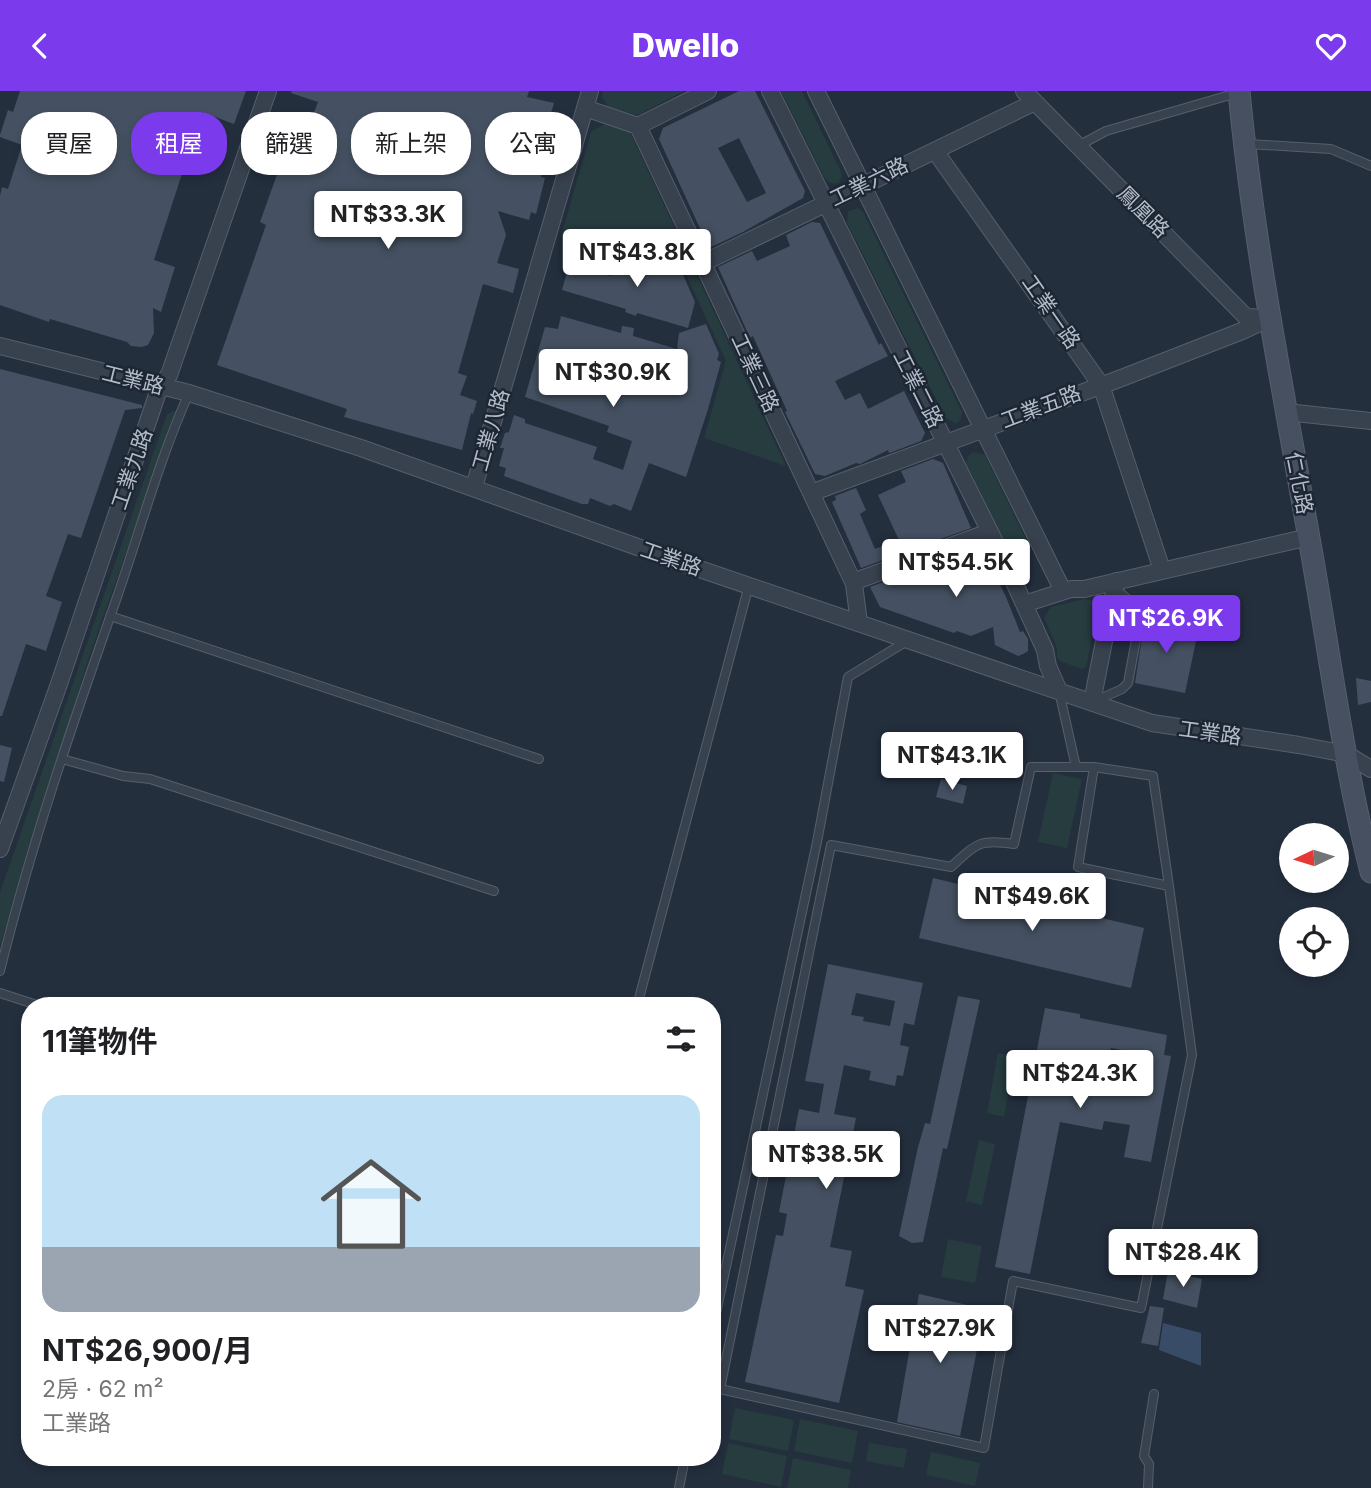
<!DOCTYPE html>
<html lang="zh-TW">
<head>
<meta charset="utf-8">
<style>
  :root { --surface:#fff; --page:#f6f6f6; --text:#202124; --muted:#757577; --line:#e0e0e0; --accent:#7c3aed }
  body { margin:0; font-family:Inter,"Noto Sans TC",sans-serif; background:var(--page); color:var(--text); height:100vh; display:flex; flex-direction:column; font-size:26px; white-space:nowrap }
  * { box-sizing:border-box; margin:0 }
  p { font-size:23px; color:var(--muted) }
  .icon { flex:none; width:38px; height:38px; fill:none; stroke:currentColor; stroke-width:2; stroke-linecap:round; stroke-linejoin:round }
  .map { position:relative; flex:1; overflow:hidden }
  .drawer { position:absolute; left:21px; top:906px; width:700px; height:469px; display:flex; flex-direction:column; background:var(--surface); border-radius:28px; box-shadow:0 4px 10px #0003 }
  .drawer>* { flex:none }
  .guide { position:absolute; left:21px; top:21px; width:700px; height:63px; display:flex; gap:14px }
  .needle { width:46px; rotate:266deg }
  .controls { position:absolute; left:1279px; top:732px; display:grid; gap:14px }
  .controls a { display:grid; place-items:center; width:70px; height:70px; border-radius:50%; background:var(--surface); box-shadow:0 4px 10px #0003; font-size:35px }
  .price { position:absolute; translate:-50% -60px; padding:0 16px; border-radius:7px; background:#fff; color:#222; font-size:23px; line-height:46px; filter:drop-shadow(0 2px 4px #0008) }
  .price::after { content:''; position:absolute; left:50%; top:42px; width:21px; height:16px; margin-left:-10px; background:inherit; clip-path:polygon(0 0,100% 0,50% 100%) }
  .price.current { background:var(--accent); color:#fff }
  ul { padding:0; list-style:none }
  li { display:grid; align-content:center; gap:14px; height:371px; padding:0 21px }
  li+li { border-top:2px solid var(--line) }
  li span { display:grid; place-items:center; height:217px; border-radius:21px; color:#555 }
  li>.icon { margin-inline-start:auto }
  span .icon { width:126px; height:126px; fill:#fffc; stroke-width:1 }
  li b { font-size:30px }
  h2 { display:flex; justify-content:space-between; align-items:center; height:84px; padding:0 21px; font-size:30px }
  .tag { padding:0 24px; border-radius:28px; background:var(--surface); box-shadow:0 4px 10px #0003; font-size:24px; line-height:63px }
  .tag.current { background:var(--accent); color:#fff }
  header { display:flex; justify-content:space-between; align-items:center; height:91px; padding:0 21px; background:var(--accent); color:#fff; font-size:32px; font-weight:800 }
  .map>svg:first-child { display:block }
</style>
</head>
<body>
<header><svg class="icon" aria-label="back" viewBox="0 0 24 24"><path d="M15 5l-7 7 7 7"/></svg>Dwello<svg class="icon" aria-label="heart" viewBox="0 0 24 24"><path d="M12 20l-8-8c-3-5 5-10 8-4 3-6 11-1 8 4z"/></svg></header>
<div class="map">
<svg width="1371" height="1397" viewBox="0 0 1371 1397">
  <rect width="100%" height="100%" fill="#242f3e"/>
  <path fill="#263c3f" d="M603,0H684L638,24L609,17L602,6Z
    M781,0H802L840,79L842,85L839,92C830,94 828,91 823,84Z
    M606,32L629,39L786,375L704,347L726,270L682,175L561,145L591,41Z
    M858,117L863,121L962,321L961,328L956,333L945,326L847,132L848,120Z
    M177,319L90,563L0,855V802L5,787L167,323Z
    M973,361L985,364L1028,453L1011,463L966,371L968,365Z
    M1084,508L1091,509L1097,514V519L1087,572L1086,576L1082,578L1060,570L1057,566V557L1044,527L1051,516Z
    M1053,682L1082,688L1067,757L1038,751Z
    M998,962L1015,965L1004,1026L987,1022Z
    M979,1049L995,1053L982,1114L966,1110Z
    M948,1148L982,1155L975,1192L941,1186Z
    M735,1317L794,1329L788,1360L729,1348Z
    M800,1328L858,1340L852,1372L794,1360Z
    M728,1352L787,1365L781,1396L722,1383Z
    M869,1352L907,1358L904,1377L866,1370Z
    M931,1361L980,1372L975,1395L926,1384Z
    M793,1367L851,1379L848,1397H787Z"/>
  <path fill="#394c67" d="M1163,1232L1201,1242V1275L1159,1259Z"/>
  <path fill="#455162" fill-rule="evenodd" d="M20,0H246L234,33L202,21L154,169L175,176L161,221L153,217L154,242L148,254L142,256L131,255L127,251L50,228L49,231L0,214V105L2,96L8,98L22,54L0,46V44L8,19L13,21Z
    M292,0H529L527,6L554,12L535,77L543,79L541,86L545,87L536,123L531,121L529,129L498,120L506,144L497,172L519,178L513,202L483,193L458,282L467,285L460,304L477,310L473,323L471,322L462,359L344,326L347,318L217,274L266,134L260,131L285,61L295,64L304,37L308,38L318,11L291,2Z
    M739,0H755L805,100L803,107L743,141L709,157L659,48L663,37ZM739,47L766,102L747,111L718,57Z
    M812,131L820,132L879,254L881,252L888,265L835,290L845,309L860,302L868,318L904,300L925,342L921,350L892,361L889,362L888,359L860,373L856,372L825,385L815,383L785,321L787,320L753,245L750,247L718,176L752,160L757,170L790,155L786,144Z
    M618,161L681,179L695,211L688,237L637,222L636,225L625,221L626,218L562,199L569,174L611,185Z
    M561,225L621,242L622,235L634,237L633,245L677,258L679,242L706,233L719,263L717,269L721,271L708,318L686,386L649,372L631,420L614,413L610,415L590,407L588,413H582L504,385L506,377L499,375L504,357H500L505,342L509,341L514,324L525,328V332L597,356L593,368L623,379L632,350L607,341L609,335L525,306L545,236L558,238Z
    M0,278L142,314V317L125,319L81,447L68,443L46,505L62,511L46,560L26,553L2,625H0Z
    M933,368L943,372L971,437L861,477L832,411L836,409L835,405L856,397L866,419L860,423L875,458L899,449L878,404L906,391L901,380Z
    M981,455L1006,506L1020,541L1023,540L1028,548V560L1023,563L1018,565L995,554L993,536L971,545L957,540L954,542L880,516L870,496Z
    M1145,527L1199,536L1185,602L1135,592Z
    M1356,587L1371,590V611L1358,614Z
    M0,654L12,657L4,691L0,690Z
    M941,688L967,695L963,713L936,706Z
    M933,787L1144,837L1131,897L919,847Z
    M828,873L923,892L914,934L904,932L900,954L909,956L903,985L897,984L895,995L869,989L871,980L844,974L834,1023L856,1027L830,1156L852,1160L845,1195L864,1199L839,1312L745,1291L776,1144L783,1145L787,1123L779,1121L799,1018L819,1022L824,993L805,990ZM856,902L895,910L890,935L863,930L864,926L851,924Z
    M958,905L980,909L947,1058L943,1057L923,1151L912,1152L899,1145L918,1056L925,1032L930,1033Z
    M1045,917L1080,923V927L1167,944L1164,964L1171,965L1151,1071L1124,1066L1130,1034L1104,1030L1102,1039L1060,1031L1030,1183L995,1176ZM1111,957L1143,963L1136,1003L1103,997Z
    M1168,1180L1202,1188L1197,1217L1163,1208Z
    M919,1203L985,1218L960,1345L897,1331Z
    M1150,1215L1164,1217L1158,1255L1141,1252Z"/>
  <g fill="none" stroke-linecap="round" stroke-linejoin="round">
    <defs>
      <path id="lane" d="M1248,53L1331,58L1371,75
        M1078,55L1106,40L1237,2
        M110,525L539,668
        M1059,600L1076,676H1031L1014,753C979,748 977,752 951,776L831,754L720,1298L984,1357L1013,1190L1141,1217L1192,964L1169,795L1078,776L1094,676H1076
        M1095,610L1122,598L1128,592L1139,532L1138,523L1134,514L1115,497
        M62,668L123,685L150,688L494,800
        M1094,676L1153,685L1169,795
        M0,880C31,754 73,631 116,509C140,440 159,369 189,302
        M0,902L40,915
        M637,915L749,494
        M712,946L716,947
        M712,1241L817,751L848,586L907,550
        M679,1397L685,1367
        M1148,1397L1149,1373L1144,1365L1154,1303"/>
      <path id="street" d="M770,0L1004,469L1045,559L1048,575L1059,600
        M816,0L1063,500
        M1024,0L1246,226L1267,227
        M585,17L638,35L708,0
        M638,35L854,493L859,532
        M935,60L1101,294L1162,479
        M703,172L1035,11
        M0,255L189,302L361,357L685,473L1152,632L1299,654L1346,663L1371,678
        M1286,321L1371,330
        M474,396L590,0
        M811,402L1119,288L1242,240L1270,227
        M853,491L989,441
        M1024,513L1071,498H1084L1309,446
        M1092,611L1116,490
        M0,758L59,593L160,295L169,284L268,0"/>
      <path id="secondary" d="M1239,0C1253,150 1283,298 1309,447C1329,558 1343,671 1371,781"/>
    </defs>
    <use href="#lane" stroke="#565f6c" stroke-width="10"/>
    <use href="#street" stroke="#565f6c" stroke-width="18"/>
    <use href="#secondary" stroke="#565f6c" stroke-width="23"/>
    <use href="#lane" stroke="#38414e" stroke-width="8"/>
    <use href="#street" stroke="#38414e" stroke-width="16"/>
    <use href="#secondary" stroke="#465061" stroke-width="21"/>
  </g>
  <g text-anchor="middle" stroke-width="5" stroke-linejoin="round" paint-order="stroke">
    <g font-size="21" fill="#b4bcc9" stroke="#1d2633">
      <text transform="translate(869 91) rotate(-26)" y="7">工業六路</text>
      <text transform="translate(1143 121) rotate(45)" y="7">鳳凰路</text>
      <text transform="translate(1051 221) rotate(55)" y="7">工業一路</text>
      <text transform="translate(755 282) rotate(65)" y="7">工業三路</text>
      <text transform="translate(133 289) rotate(14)" y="7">工業路</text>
      <text transform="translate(918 298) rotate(63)" y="7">工業二路</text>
      <text transform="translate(1041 316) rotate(-21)" y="7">工業五路</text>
      <text transform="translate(491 339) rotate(-74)" y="7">工業八路</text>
      <text transform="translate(132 378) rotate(-71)" y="7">工業九路</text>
      <text transform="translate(1299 392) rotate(79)" y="7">仁化路</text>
      <text transform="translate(671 468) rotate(19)" y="7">工業路</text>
      <text transform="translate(1210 642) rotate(8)" y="7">工業路</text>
    </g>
  </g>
</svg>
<div class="controls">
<a><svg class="needle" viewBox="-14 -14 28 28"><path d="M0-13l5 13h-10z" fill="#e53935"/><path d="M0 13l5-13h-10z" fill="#757577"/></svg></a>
<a><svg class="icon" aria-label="locate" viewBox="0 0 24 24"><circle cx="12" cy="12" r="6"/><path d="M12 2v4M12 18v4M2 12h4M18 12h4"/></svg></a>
</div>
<b class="price" style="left:388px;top:160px">NT$33.3K</b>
<b class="price" style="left:637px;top:198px">NT$43.8K</b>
<b class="price" style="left:613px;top:318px">NT$30.9K</b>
<b class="price" style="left:956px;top:508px">NT$54.5K</b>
<b class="price current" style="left:1166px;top:564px">NT$26.9K</b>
<b class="price" style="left:952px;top:701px">NT$43.1K</b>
<b class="price" style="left:1032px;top:842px">NT$49.6K</b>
<b class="price" style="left:1080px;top:1019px">NT$24.3K</b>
<b class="price" style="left:826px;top:1100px">NT$38.5K</b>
<b class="price" style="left:1183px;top:1198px">NT$28.4K</b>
<b class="price" style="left:940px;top:1274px">NT$27.9K</b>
<div class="guide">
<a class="tag">買屋</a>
<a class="tag current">租屋</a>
<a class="tag">篩選</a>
<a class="tag">新上架</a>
<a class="tag">公寓</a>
</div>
<section class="drawer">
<h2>11筆物件<svg class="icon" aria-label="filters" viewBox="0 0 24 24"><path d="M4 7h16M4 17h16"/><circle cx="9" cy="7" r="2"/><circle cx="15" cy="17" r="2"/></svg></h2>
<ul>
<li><span style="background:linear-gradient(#bfe0f5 70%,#9aa5b1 0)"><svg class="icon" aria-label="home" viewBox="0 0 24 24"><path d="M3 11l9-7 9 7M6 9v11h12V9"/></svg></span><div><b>NT$26,900/月</b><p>2房 · 62 m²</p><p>工業路</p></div></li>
</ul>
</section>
</div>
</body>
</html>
